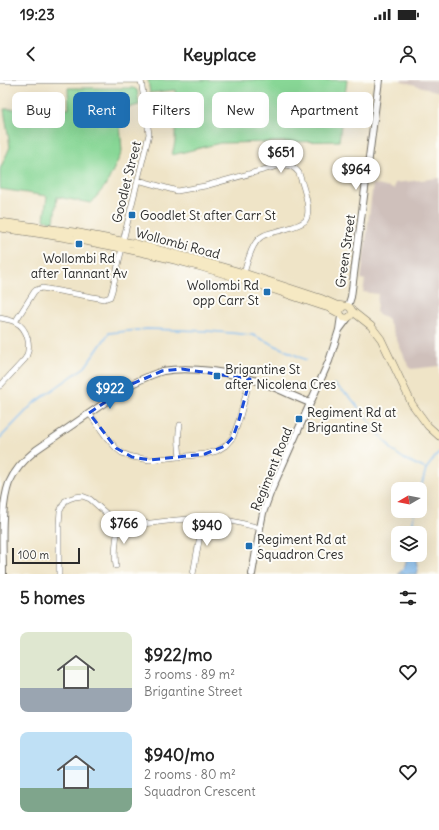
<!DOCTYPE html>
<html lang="en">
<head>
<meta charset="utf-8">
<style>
  :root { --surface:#fff; --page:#f6f6f6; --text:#222; --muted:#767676; --accent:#1f6fb2 }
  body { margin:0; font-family:Delius,sans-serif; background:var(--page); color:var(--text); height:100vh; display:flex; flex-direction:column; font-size:15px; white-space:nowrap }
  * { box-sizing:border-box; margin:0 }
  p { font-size:13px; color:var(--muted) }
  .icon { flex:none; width:22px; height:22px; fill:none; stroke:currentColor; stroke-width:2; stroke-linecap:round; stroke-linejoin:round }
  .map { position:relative; height:494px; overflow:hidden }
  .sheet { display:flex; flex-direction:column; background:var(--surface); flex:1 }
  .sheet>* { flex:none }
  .guide { position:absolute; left:12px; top:12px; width:415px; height:36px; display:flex; gap:8px }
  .needle { width:26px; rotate:260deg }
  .controls { position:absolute; left:391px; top:402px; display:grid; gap:8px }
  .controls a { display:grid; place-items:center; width:36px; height:36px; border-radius:8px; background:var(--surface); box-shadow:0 4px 16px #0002; font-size:20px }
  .scale { position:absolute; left:12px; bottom:10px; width:68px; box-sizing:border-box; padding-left:4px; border:2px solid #2b2b2b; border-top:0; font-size:11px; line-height:14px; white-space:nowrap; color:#2b2b2b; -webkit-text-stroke:3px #fdfcf7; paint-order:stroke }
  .price { position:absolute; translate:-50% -34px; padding:0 9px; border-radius:14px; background:#fff; color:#222; font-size:13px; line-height:26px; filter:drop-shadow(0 1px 2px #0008) }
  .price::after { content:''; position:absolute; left:50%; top:24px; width:12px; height:9px; margin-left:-6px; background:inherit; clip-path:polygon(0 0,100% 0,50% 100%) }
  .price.current { background:var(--accent); color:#fff }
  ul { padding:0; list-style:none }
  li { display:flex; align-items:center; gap:12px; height:100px; padding:0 20px }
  li span { display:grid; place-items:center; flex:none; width:112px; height:80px; border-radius:8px; color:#555 }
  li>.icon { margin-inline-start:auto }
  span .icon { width:48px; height:48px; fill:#fffc; stroke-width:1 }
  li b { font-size:17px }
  h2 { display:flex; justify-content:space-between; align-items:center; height:48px; padding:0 20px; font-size:17px }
  .pill { padding:0 14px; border-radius:8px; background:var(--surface); box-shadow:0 4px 16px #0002; font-size:14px; line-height:36px }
  .pill.current { background:var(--accent); color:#fff }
  .status { display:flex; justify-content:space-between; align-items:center; height:28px; padding:0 20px; background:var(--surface); direction:ltr }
  .status svg { height:11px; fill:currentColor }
  header { display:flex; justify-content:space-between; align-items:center; height:52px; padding:0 20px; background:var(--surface); font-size:18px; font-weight:700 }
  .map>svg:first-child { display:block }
</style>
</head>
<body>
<div class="status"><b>19:23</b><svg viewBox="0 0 49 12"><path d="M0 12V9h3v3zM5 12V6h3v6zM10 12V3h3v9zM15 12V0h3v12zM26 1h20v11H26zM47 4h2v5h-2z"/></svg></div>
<header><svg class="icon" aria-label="back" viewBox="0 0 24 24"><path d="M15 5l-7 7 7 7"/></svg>Keyplace<svg class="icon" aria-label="person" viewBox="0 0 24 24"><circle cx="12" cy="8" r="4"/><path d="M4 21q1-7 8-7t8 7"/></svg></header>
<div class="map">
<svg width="439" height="494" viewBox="0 0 439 494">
  <rect width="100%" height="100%" fill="#fdfcf7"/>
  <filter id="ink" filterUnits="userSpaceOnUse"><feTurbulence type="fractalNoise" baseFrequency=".025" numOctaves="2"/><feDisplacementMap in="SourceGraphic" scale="8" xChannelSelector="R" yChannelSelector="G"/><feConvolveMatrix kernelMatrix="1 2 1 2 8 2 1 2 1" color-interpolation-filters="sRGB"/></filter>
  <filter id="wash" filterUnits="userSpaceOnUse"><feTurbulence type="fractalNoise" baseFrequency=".012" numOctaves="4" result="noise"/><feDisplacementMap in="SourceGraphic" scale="16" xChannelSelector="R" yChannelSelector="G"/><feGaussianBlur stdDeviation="0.9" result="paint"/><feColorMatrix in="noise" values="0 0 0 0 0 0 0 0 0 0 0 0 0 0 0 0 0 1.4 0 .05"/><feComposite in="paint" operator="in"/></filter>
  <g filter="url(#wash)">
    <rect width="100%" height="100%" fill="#efe4c7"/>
    <path fill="#cfc0bb" d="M399,0H439V12Z
      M439,98V286L411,289L407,283L388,240L376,232L378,214L363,212L365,200L361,199L373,104L394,109L395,103Z"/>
    <path fill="#88d796" stroke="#5a8160" d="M148,0H347L339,61L220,63L172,75L175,62L176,19L175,10L150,13Z
      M68,8H133L137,10L139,25L119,30L122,72L106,105L91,123L57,117L54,142L44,140L47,116L0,109V89L10,67L4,29H69Z"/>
    <path fill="#7ebaf0" stroke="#54728e" d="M408,475H415L418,490L417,494H398L404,488Z"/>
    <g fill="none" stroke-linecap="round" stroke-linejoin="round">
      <path stroke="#7ebaf0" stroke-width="1.5" d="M334,304L350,317L393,371L404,379L426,389
        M0,358L34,323L85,287L109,253L147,249L208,251L253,255L306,280
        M420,411L426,389L439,372
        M412,453L414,431"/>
    </g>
  </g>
  <g filter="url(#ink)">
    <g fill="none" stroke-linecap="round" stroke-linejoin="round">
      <defs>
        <path id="minor" d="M0,1L141,0
          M138,100L177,111L205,106L281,85C289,85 294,86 299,93C302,104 313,131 305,141C299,146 289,148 282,150C275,152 266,153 261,157C251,164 247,184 243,196
          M123,161L149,54L141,0
          M0,238C5,239 11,240 15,242C28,248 32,267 25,279L0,306
          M15,242L34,212L36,210L42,208L104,219L110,217L112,211L122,168
          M89,333L107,358L116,368L122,373L132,377L150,380L205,374L217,371L225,366L233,357L239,340L250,299
          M180,377C179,366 177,356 180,345
          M116,486C114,471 116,456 120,442
          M59,494V444L60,431L65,421L69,419L75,417L82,416L90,419L108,435L120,442L133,444H143C164,442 189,437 211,438C227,439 244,444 260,448
          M193,494L199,461L201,438"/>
        <path id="tertiary" d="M348,226L351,217L379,0
          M339,250L348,238
          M3,494C3,467 0,428 9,403C15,389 25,379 36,370L132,304C142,299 152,294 163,291C179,288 195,289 212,291C225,293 238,295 251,299C271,305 290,315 310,323
          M252,494L260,448L263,433L271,411L329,281L339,250L341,236"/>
        <path id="secondary" d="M0,142L74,152L132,163L202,181L244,193L320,218L336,225L344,226
          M0,148C68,157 135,169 201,187C244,199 286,214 329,228L340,234
          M340 232a6 6 0 1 1 12 0a6 6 0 1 1-12 0Z
          M352,231L371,246L381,259L412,324L428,346L439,356"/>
      </defs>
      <use href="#minor" stroke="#706c62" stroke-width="6"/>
      <use href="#tertiary" stroke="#706c62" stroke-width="8"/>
      <use href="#secondary" stroke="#706c62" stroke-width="8"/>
      <use href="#minor" stroke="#fff" stroke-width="5"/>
      <use href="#tertiary" stroke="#fff" stroke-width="6"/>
      <use href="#secondary" stroke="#f6e9c3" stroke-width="7"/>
    </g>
  </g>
  <path fill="none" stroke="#1d4ed8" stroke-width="3" stroke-dasharray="8 5" stroke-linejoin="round" d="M182,289L250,299L239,340L233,357L225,366L205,374L150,380L132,377L116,368L89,333L132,304L162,291Z"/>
  <g fill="#1f6fb2" stroke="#fdfcf7" stroke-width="1.5">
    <rect x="128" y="131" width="8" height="8" rx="2"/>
    <rect x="75" y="160" width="8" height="8" rx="2"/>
    <rect x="263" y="208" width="8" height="8" rx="2"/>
    <rect x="213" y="292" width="8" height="8" rx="2"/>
    <rect x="295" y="335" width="8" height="8" rx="2"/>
    <rect x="245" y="462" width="8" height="8" rx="2"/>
  </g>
  <g text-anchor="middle" stroke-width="4" stroke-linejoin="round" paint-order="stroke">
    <g font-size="13" fill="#2b2b2b" stroke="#fdfcf7">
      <text transform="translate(126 102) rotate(-76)" y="5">Goodlet Street</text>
      <text transform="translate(178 163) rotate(15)" y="5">Wollombi Road</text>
      <text transform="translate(345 171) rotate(-82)" y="5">Green Street</text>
      <text transform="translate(271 389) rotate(-68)" y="5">Regiment Road</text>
    </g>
    <g font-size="13" fill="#2b2b2b" stroke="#fdfcf7" text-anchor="start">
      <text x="140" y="140">Goodlet St after Carr St</text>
      <text x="79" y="183" text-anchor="middle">Wollombi Rd<tspan x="79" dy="15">after Tannant Av</tspan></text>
      <text x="259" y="210" text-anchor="end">Wollombi Rd<tspan x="259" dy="15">opp Carr St</tspan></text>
      <text x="225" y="294">Brigantine St<tspan x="225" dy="15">after Nicolena Cres</tspan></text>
      <text x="307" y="337">Regiment Rd at<tspan x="307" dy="15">Brigantine St</tspan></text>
      <text x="257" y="464">Regiment Rd at<tspan x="257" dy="15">Squadron Cres</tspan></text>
    </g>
  </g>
</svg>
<div class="controls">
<a><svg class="needle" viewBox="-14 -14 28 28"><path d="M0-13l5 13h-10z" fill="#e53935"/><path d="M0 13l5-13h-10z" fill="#767676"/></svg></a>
<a><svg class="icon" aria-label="layers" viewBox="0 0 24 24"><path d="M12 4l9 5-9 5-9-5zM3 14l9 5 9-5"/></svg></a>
</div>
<div class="scale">100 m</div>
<b class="price" style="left:281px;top:94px">$651</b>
<b class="price" style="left:356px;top:111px">$964</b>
<b class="price current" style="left:110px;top:330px">$922</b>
<b class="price" style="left:124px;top:465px">$766</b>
<b class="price" style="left:207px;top:467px">$940</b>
<div class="guide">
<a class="pill">Buy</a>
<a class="pill current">Rent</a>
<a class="pill">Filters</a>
<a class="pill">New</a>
<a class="pill">Apartment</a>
</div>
</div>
<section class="sheet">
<h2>5 homes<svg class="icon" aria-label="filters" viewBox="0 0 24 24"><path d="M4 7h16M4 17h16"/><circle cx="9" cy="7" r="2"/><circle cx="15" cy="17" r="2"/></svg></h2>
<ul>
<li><span style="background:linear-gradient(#dfe7d0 70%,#9aa5b1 0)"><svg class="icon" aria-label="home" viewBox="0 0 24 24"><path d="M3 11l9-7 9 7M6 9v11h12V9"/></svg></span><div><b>$922/mo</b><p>3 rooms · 89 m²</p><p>Brigantine Street</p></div><svg class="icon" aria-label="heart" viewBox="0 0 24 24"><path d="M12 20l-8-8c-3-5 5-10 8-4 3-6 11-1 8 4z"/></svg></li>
<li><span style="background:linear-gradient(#bfe0f5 70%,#7fa58c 0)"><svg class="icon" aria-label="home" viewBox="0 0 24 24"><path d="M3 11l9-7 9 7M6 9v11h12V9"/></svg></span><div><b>$940/mo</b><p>2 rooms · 80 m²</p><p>Squadron Crescent</p></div><svg class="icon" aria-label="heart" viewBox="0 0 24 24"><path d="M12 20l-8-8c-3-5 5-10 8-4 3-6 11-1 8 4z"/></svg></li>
</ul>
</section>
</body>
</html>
